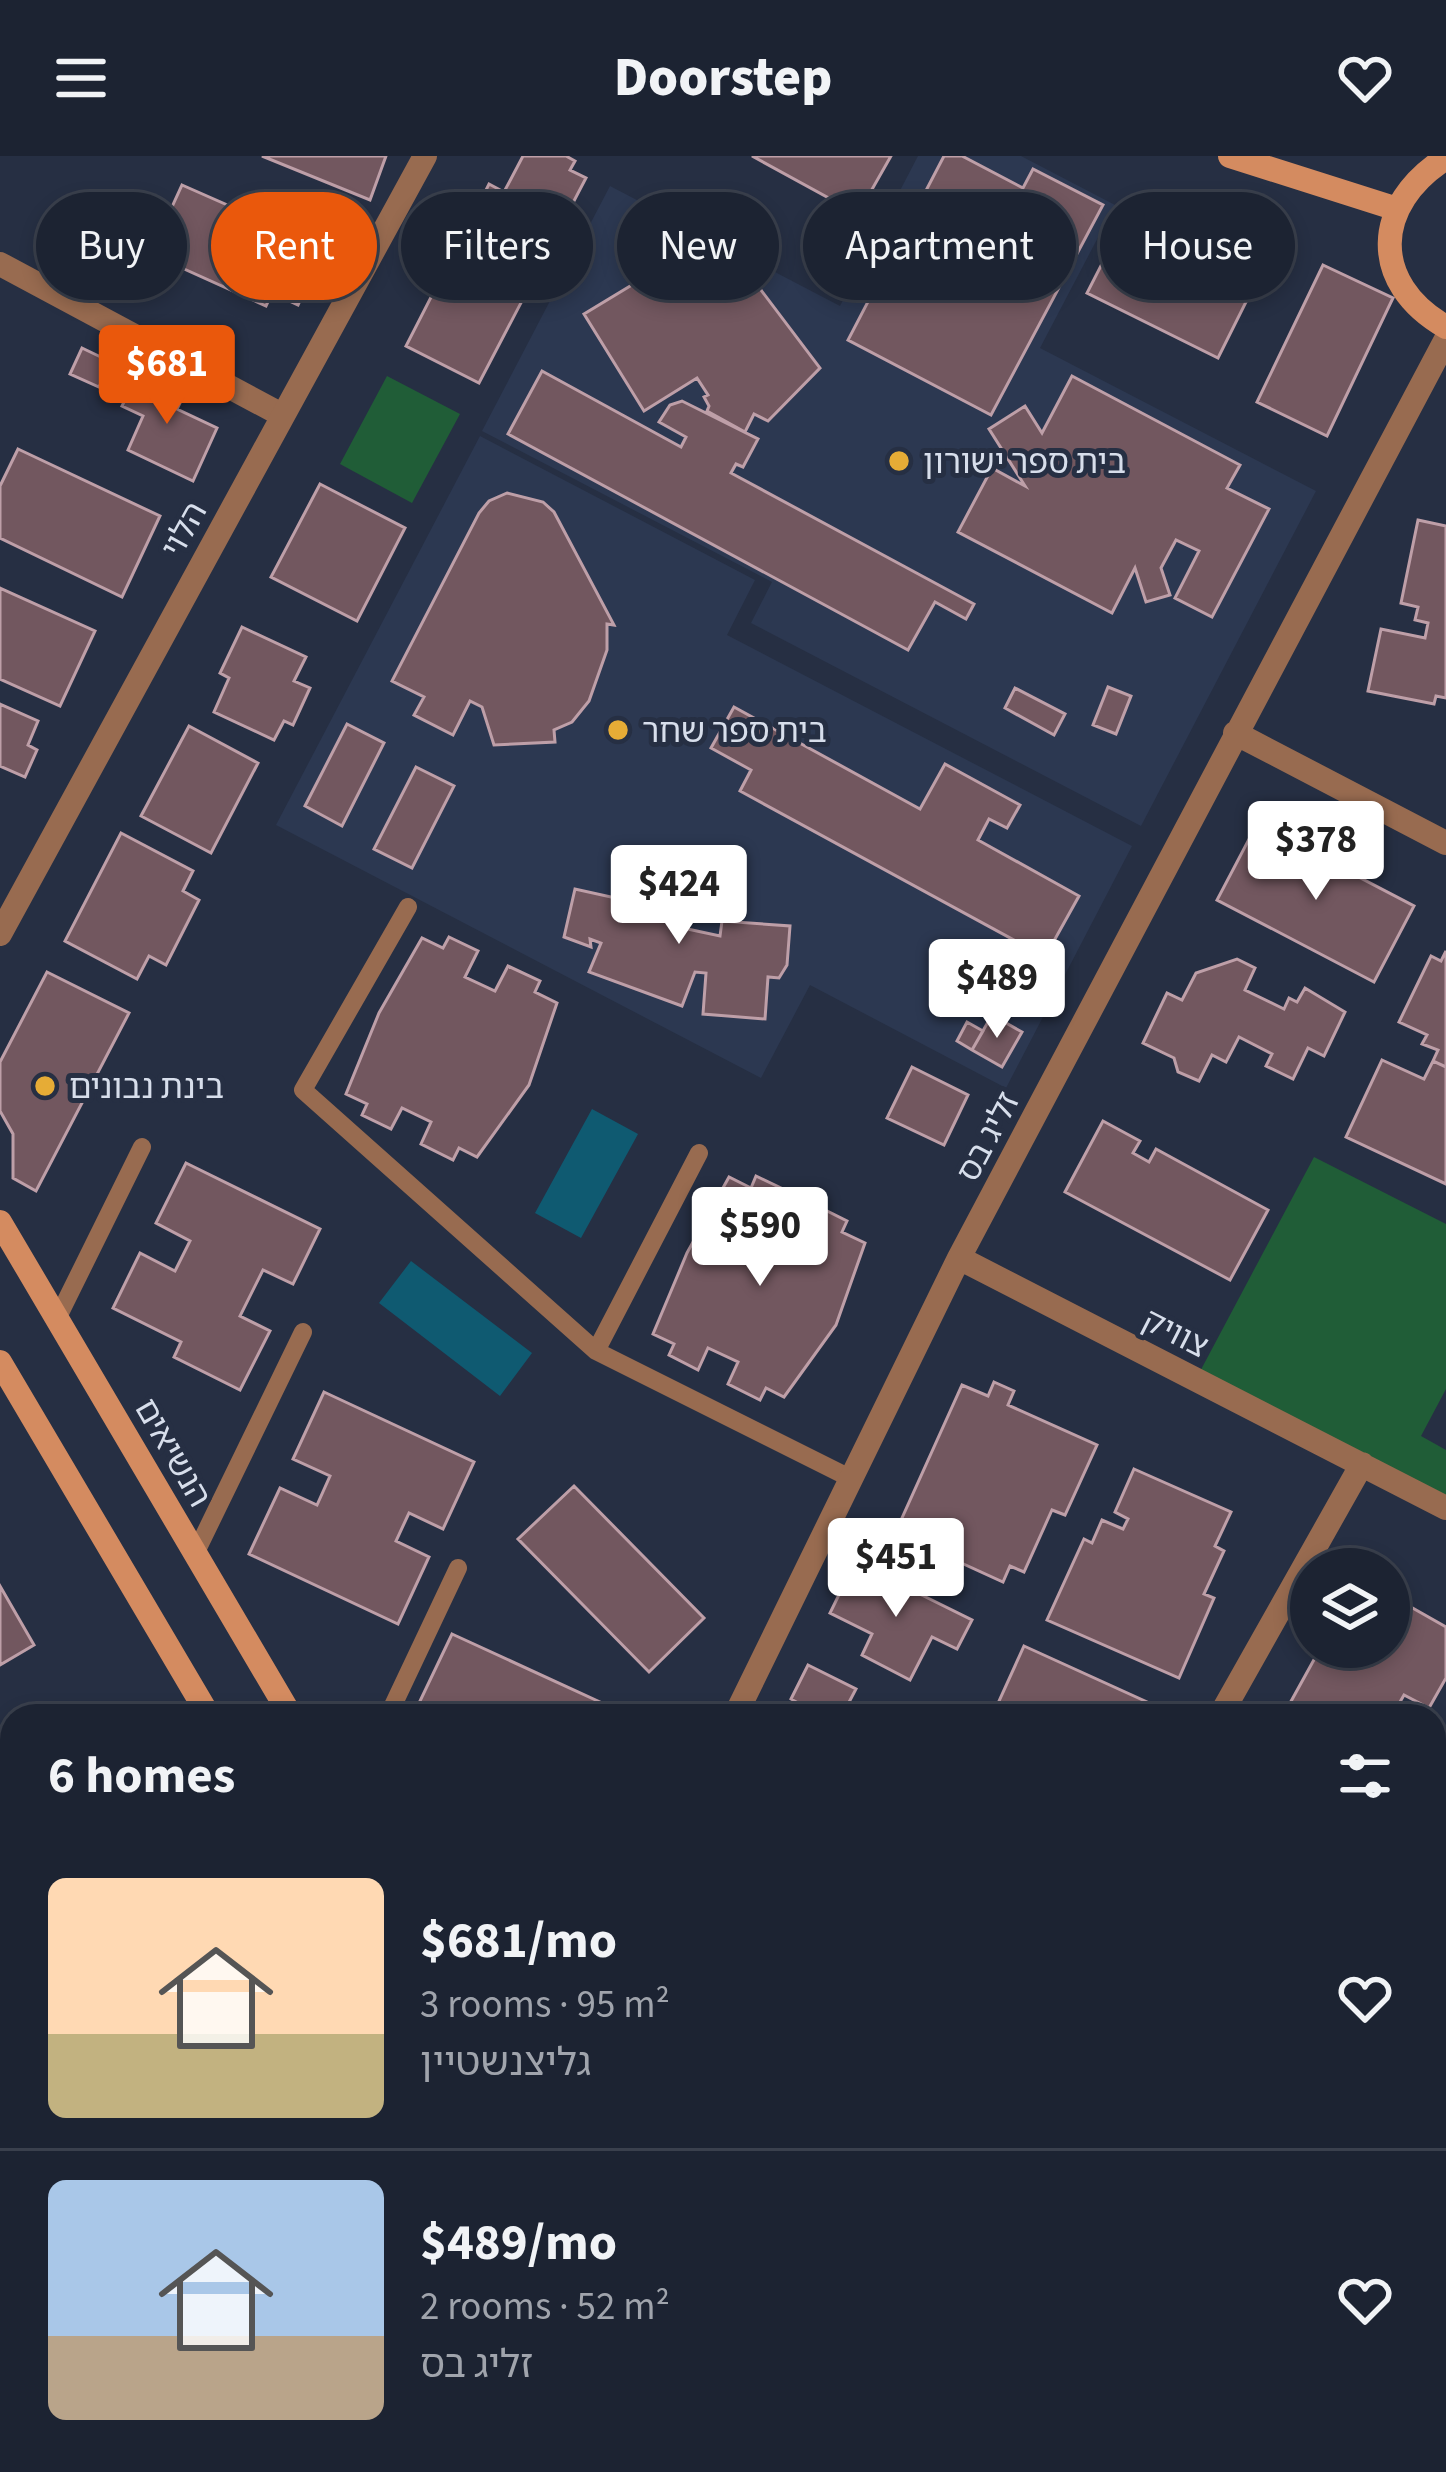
<!DOCTYPE html>
<html lang="en">
<head>
<meta charset="utf-8">
<style>
  :root { --surface:#1c2332; --page:#252b3a; --text:#f1f3f6; --muted:#a0a4ac; --line:#3a404d; --accent:#ea580c }
  body { margin:0; font-family:"Source Sans 3","Noto Sans Hebrew",sans-serif; background:var(--page); color:var(--text); height:100vh; display:flex; flex-direction:column; font-size:45px; white-space:nowrap }
  * { box-sizing:border-box; margin:0 }
  p { font-size:39px; color:var(--muted) }
  .icon { flex:none; width:66px; height:66px; fill:none; stroke:currentColor; stroke-width:2; stroke-linecap:round; stroke-linejoin:round }
  .map { position:relative; flex:1; overflow:hidden }
  .details { position:absolute; left:0px; top:1548px; width:1446px; height:768px; display:flex; flex-direction:column; background:var(--surface); border-radius:36px 36px 0 0; box-shadow:0 6px 18px #0003,0 0 0 3px var(--line) }
  .details>* { flex:none }
  .hud { position:absolute; left:36px; top:36px; width:1374px; height:108px; display:flex; gap:24px }
  .tools { position:absolute; left:1290px; top:1392px; display:grid; gap:24px }
  .tools a { display:grid; place-items:center; width:120px; height:120px; border-radius:50%; background:var(--surface); box-shadow:0 6px 18px #0003,0 0 0 3px var(--line); font-size:60px }
  .price { position:absolute; translate:-50% -102px; padding:0 27px; border-radius:12px; background:#fff; color:#222; font-size:39px; line-height:78px; filter:drop-shadow(0 3px 6px #0008) }
  .price::after { content:''; position:absolute; left:50%; top:72px; width:36px; height:27px; margin-left:-18px; background:inherit; clip-path:polygon(0 0,100% 0,50% 100%) }
  .price.on { background:var(--accent); color:#fff }
  ul { padding:0; list-style:none }
  li { display:flex; align-items:center; gap:36px; height:300px; padding:0 48px }
  li+li { border-top:3px solid var(--line) }
  li span { display:grid; place-items:center; flex:none; width:336px; height:240px; border-radius:18px; color:#555 }
  li>.icon { margin-inline-start:auto }
  span .icon { width:144px; height:144px; fill:#fffc; stroke-width:1 }
  li b { font-size:51px }
  h2 { display:flex; justify-content:space-between; align-items:center; height:144px; padding:0 48px; font-size:51px }
  .tag { padding:0 42px; border-radius:54px; background:var(--surface); box-shadow:0 6px 18px #0003,0 0 0 3px var(--line); font-size:42px; line-height:108px }
  .tag.on { background:var(--accent); color:#fff }
  header { display:flex; justify-content:space-between; align-items:center; height:156px; padding:0 48px; background:var(--surface); font-size:54px; font-weight:800 }
  .map>svg:first-child { display:block }
</style>
</head>
<body>
<header><svg class="icon" aria-label="menu" viewBox="0 0 24 24"><path d="M4 6h16M4 12h16M4 18h16"/></svg>Doorstep<svg class="icon" aria-label="heart" viewBox="0 0 24 24"><path d="M12 20l-8-8c-3-5 5-10 8-4 3-6 11-1 8 4z"/></svg></header>
<div class="map">
<svg width="1446" height="2316" viewBox="0 0 1446 2316">
  <rect width="100%" height="100%" fill="#262f43"/>
  <path fill="#2c3851" d="M918,0H1021L1115,49L1040,192L1316,335L1141,670L751,467L772,426L482,275L610,30L840,150Z
    M480,280L755,424L727,479L1132,690L1006,932L810,829L761,922L276,669Z"/>
  <path fill="#205d37" d="M387,220L460,258L412,347L340,308Z
    M1314,1001L1446,1068V1233L1421,1280L1446,1294V1352L1196,1223Z"/>
  <path fill="#0f5a71" d="M592,953L638,978L581,1082L535,1057Z
    M411,1105L532,1197L500,1240L379,1147Z"/>
  <path fill="#72575f" stroke="#be9fa8" stroke-width="3" d="M262,0H386L370,44Z
    M523,0H566L575,5L570,14L586,22L552,87L539,81L532,95L545,101L479,227L406,190L468,69L490,79L501,57L480,46L489,28L504,36Z
    M752,0H891L858,58Z
    M944,0H962L1023,32L1033,13L1103,49L991,259L848,184Z
    M182,29L234,52L229,62L274,82L278,72L324,92L298,149L272,137L266,150L182,112L187,99L156,86Z
    M1129,55L1259,120L1218,202L1087,137Z
    M688,95L706,125L739,105L820,212L768,265L754,258L745,276L707,255L709,250L704,241L708,239L697,222L644,255L584,158Z
    M1323,109L1393,142L1327,280L1257,246Z
    M82,192L111,206L99,231L70,218Z
    M140,213L186,235L177,253L217,272L193,325L128,294L143,260L122,250Z
    M542,215L681,291L686,281L659,266L670,249L682,245L758,283L743,311L736,308L731,317L974,448L966,463L935,446L908,494L508,278Z
    M1072,220L1240,309L1227,332L1269,353L1212,461L1175,442L1199,395L1176,384L1161,412L1170,439L1146,446L1135,412L1112,457L958,376L992,312L1025,330L989,273L1025,250L1042,277Z
    M18,293L160,360L122,441L0,382V330Z
    M320,328L405,372L357,465L271,421Z
    M507,337L543,346L554,356L614,469L607,468V494L589,545L572,566L554,574L555,586L494,589L482,551L470,545L453,579L414,559L424,541L392,525L479,357L489,345Z
    M1418,364L1446,370V542L1436,540L1434,548L1368,535L1381,473L1425,482L1428,467L1415,464L1418,451L1401,447Z
    M0,432L95,475L60,550L0,523Z
    M242,471L306,501L294,525L310,532L293,569L284,565L274,584L214,556L229,522L220,517Z
    M1108,531L1131,540L1116,578L1093,569Z
    M1015,532L1065,558L1054,579L1005,552Z
    M0,548L38,565L28,589L37,594L25,621L0,610Z
    M734,551L920,653L945,608L1020,649L1007,672L989,663L978,684L1079,740L1045,801L740,635L751,614L711,592Z
    M347,568L384,587L342,670L305,650Z
    M189,570L258,607L211,697L141,660Z
    M416,611L454,630L412,712L374,693Z
    M1257,668L1414,750L1374,826L1217,744Z
    M121,677L193,715L183,735L199,744L166,809L149,800L137,823L65,785Z
    M663,708L696,715L683,772L720,780L722,765L790,770L787,809L779,822L768,821L765,863L703,858L706,817L695,816L682,850L589,816L601,787L590,783L591,791L564,781L575,733L629,745L634,724L658,730Z
    M449,781L478,795L465,821L495,835L508,810L540,825L535,836L557,847L529,929L477,1001L459,992L453,1004L421,988L431,966L402,952L391,973L362,959L367,948L346,938L379,857L422,782L443,792Z
    M1446,795V911L1433,905L1438,894L1422,888L1427,879L1399,866L1431,800L1441,805Z
    M1237,803L1255,812L1245,834L1284,853L1289,842L1297,846L1305,832L1345,856L1324,900L1308,892L1293,923L1266,910L1272,898L1239,881L1226,906L1212,899L1199,925L1178,916L1174,902L1143,887L1167,837L1182,844L1196,817Z
    M47,816L129,857L36,1035L13,1022V978L0,955V906Z
    M992,859L1022,876L1002,911L972,894Z
    M967,866L983,875L972,894L957,885Z
    M1382,904L1424,923L1433,905L1446,911V1028L1346,981Z
    M912,911L968,939L944,989L887,962Z
    M1103,965L1140,985L1133,997L1149,1006L1156,993L1268,1054L1230,1124L1065,1036Z
    M186,1007L320,1073L293,1128L263,1114L240,1160L270,1175L240,1234L174,1201L181,1186L113,1152L140,1097L175,1115L190,1085L156,1067Z
    M756,1020L785,1034L772,1061L802,1075L815,1049L847,1065L842,1076L865,1087L836,1169L784,1241L766,1232L760,1244L728,1228L738,1206L708,1192L698,1214L669,1199L674,1188L653,1178L687,1097L729,1021L751,1032Z
    M994,1226L1014,1235L1008,1249L1097,1289L1065,1359L1052,1354L1024,1416L1010,1410L1003,1426L909,1383L916,1368L902,1362L962,1229L988,1240Z
    M324,1236L474,1306L443,1373L409,1357L396,1385L429,1401L398,1468L249,1398L280,1332L317,1349L330,1320L293,1303Z
    M1134,1313L1231,1356L1215,1390L1224,1395L1204,1438L1214,1442L1179,1522L1047,1464L1084,1383L1092,1387L1102,1364L1123,1373L1128,1363L1115,1356Z
    M574,1330L704,1462L649,1516L518,1383Z
    M855,1406L972,1464L957,1493L932,1481L910,1524L862,1499L872,1478L830,1457Z
    M0,1430L34,1489L0,1509Z
    M1389,1450L1404,1458L1409,1450L1446,1471V1522L1429,1552L1404,1539L1392,1560H1310L1289,1549L1321,1491H1389Z
    M452,1478L602,1547L596,1560H453L420,1545Z
    M1024,1490L1158,1551L1154,1560H1009L995,1554Z
    M808,1509L856,1533L846,1552L861,1560H794L800,1548L791,1543Z
    M1434,1755L1446,1759V1855L1434,1852Z
    M1446,1984V2026L1434,2020V2005Z
    M1434,2089L1446,2092V2157L1434,2154Z
    M12,2103V2144L0,2124V2110Z
    M0,2265L12,2284V2304H24L27,2308L14,2316H0Z
    M109,2304H162L141,2316H116Z
    M780,2304H905L882,2316H787Z
    M980,2304H1090L1081,2316H998Z
    M1188,2304H1252L1267,2316H1178Z"/>
  <g fill="none" stroke-linecap="round" stroke-linejoin="round">
    <path stroke="#986b50" stroke-width="18" d="M408,751L303,934L596,1195L852,1323
      M57,1163L142,991
      M596,1195L699,997
      M195,1398L303,1176
      M388,1560L458,1412
      M0,1879L12,1897"/>
    <path stroke="#986b50" stroke-width="24" d="M0,108L282,259
      M1235,577L1446,687
      M959,1102L1446,1352
      M735,1560L959,1102L1446,183
      M1220,1560L1362,1308
      M0,2058L12,2056
      M1434,2257L1446,2261
      M1408,2304L1446,2315
      M361,2316L381,2304
      M479,2316L502,2304"/>
    <path stroke="#986b50" stroke-width="24" d="M0,778L425,0"/>
    <path stroke="#d48b60" stroke-width="24" d="M1230,0L1397,53
      M1446,2C1373,48 1369,127 1446,171
      M0,1066L291,1560
      M0,1206L209,1560
      M648,2304L655,2316
      M732,2304L738,2316"/>
  </g>
  <g fill="#e6ac36" stroke="#262f43" stroke-width="4.5">
    <circle cx="899" cy="305" r="12"/>
    <circle cx="618" cy="574" r="12"/>
    <circle cx="45" cy="930" r="12"/>
  </g>
  <g text-anchor="middle" stroke-width="10" stroke-linejoin="round" paint-order="stroke">
    <g font-size="33" fill="#d7deeb" stroke="#262f43" text-anchor="start">
      <text x="923" y="317">בית ספר ישורון</text>
      <text x="642" y="586">בית ספר שחר</text>
      <text x="69" y="942">בינת נבונים</text>
    </g>
    <g font-size="33" fill="#d7deeb" stroke="#262f43">
      <text transform="translate(183 373) rotate(-61)" y="12">הלוי</text>
      <text transform="translate(987 980) rotate(-62)" y="12">זליג בס</text>
      <text transform="translate(1176 1176) rotate(27)" y="12">צוויק</text>
      <text transform="translate(174 1296) rotate(60)" y="12">הנשיאים</text>
    </g>
  </g>
</svg>
<div class="tools">
<a><svg class="icon" aria-label="layers" viewBox="0 0 24 24"><path d="M12 4l9 5-9 5-9-5zM3 14l9 5 9-5"/></svg></a>
</div>
<b class="price on" style="left:167px;top:271px">$681</b>
<b class="price" style="left:1316px;top:747px">$378</b>
<b class="price" style="left:679px;top:791px">$424</b>
<b class="price" style="left:997px;top:885px">$489</b>
<b class="price" style="left:760px;top:1133px">$590</b>
<b class="price" style="left:896px;top:1464px">$451</b>
<div class="hud">
<a class="tag">Buy</a>
<a class="tag on">Rent</a>
<a class="tag">Filters</a>
<a class="tag">New</a>
<a class="tag">Apartment</a>
<a class="tag">House</a>
</div>
<section class="details">
<h2>6 homes<svg class="icon" aria-label="filters" viewBox="0 0 24 24"><path d="M4 7h16M4 17h16"/><circle cx="9" cy="7" r="2"/><circle cx="15" cy="17" r="2"/></svg></h2>
<ul>
<li><span style="background:linear-gradient(#ffd9b3 65%,#c2b280 0)"><svg class="icon" aria-label="home" viewBox="0 0 24 24"><path d="M3 11l9-7 9 7M6 9v11h12V9"/></svg></span><div><b>$681/mo</b><p>3 rooms · 95 m²</p><p>גליצנשטיין</p></div><svg class="icon" aria-label="heart" viewBox="0 0 24 24"><path d="M12 20l-8-8c-3-5 5-10 8-4 3-6 11-1 8 4z"/></svg></li>
<li><span style="background:linear-gradient(#a9c7e8 65%,#b9a48a 0)"><svg class="icon" aria-label="home" viewBox="0 0 24 24"><path d="M3 11l9-7 9 7M6 9v11h12V9"/></svg></span><div><b>$489/mo</b><p>2 rooms · 52 m²</p><p>זליג בס</p></div><svg class="icon" aria-label="heart" viewBox="0 0 24 24"><path d="M12 20l-8-8c-3-5 5-10 8-4 3-6 11-1 8 4z"/></svg></li>
</ul>
</section>
</div>
</body>
</html>
